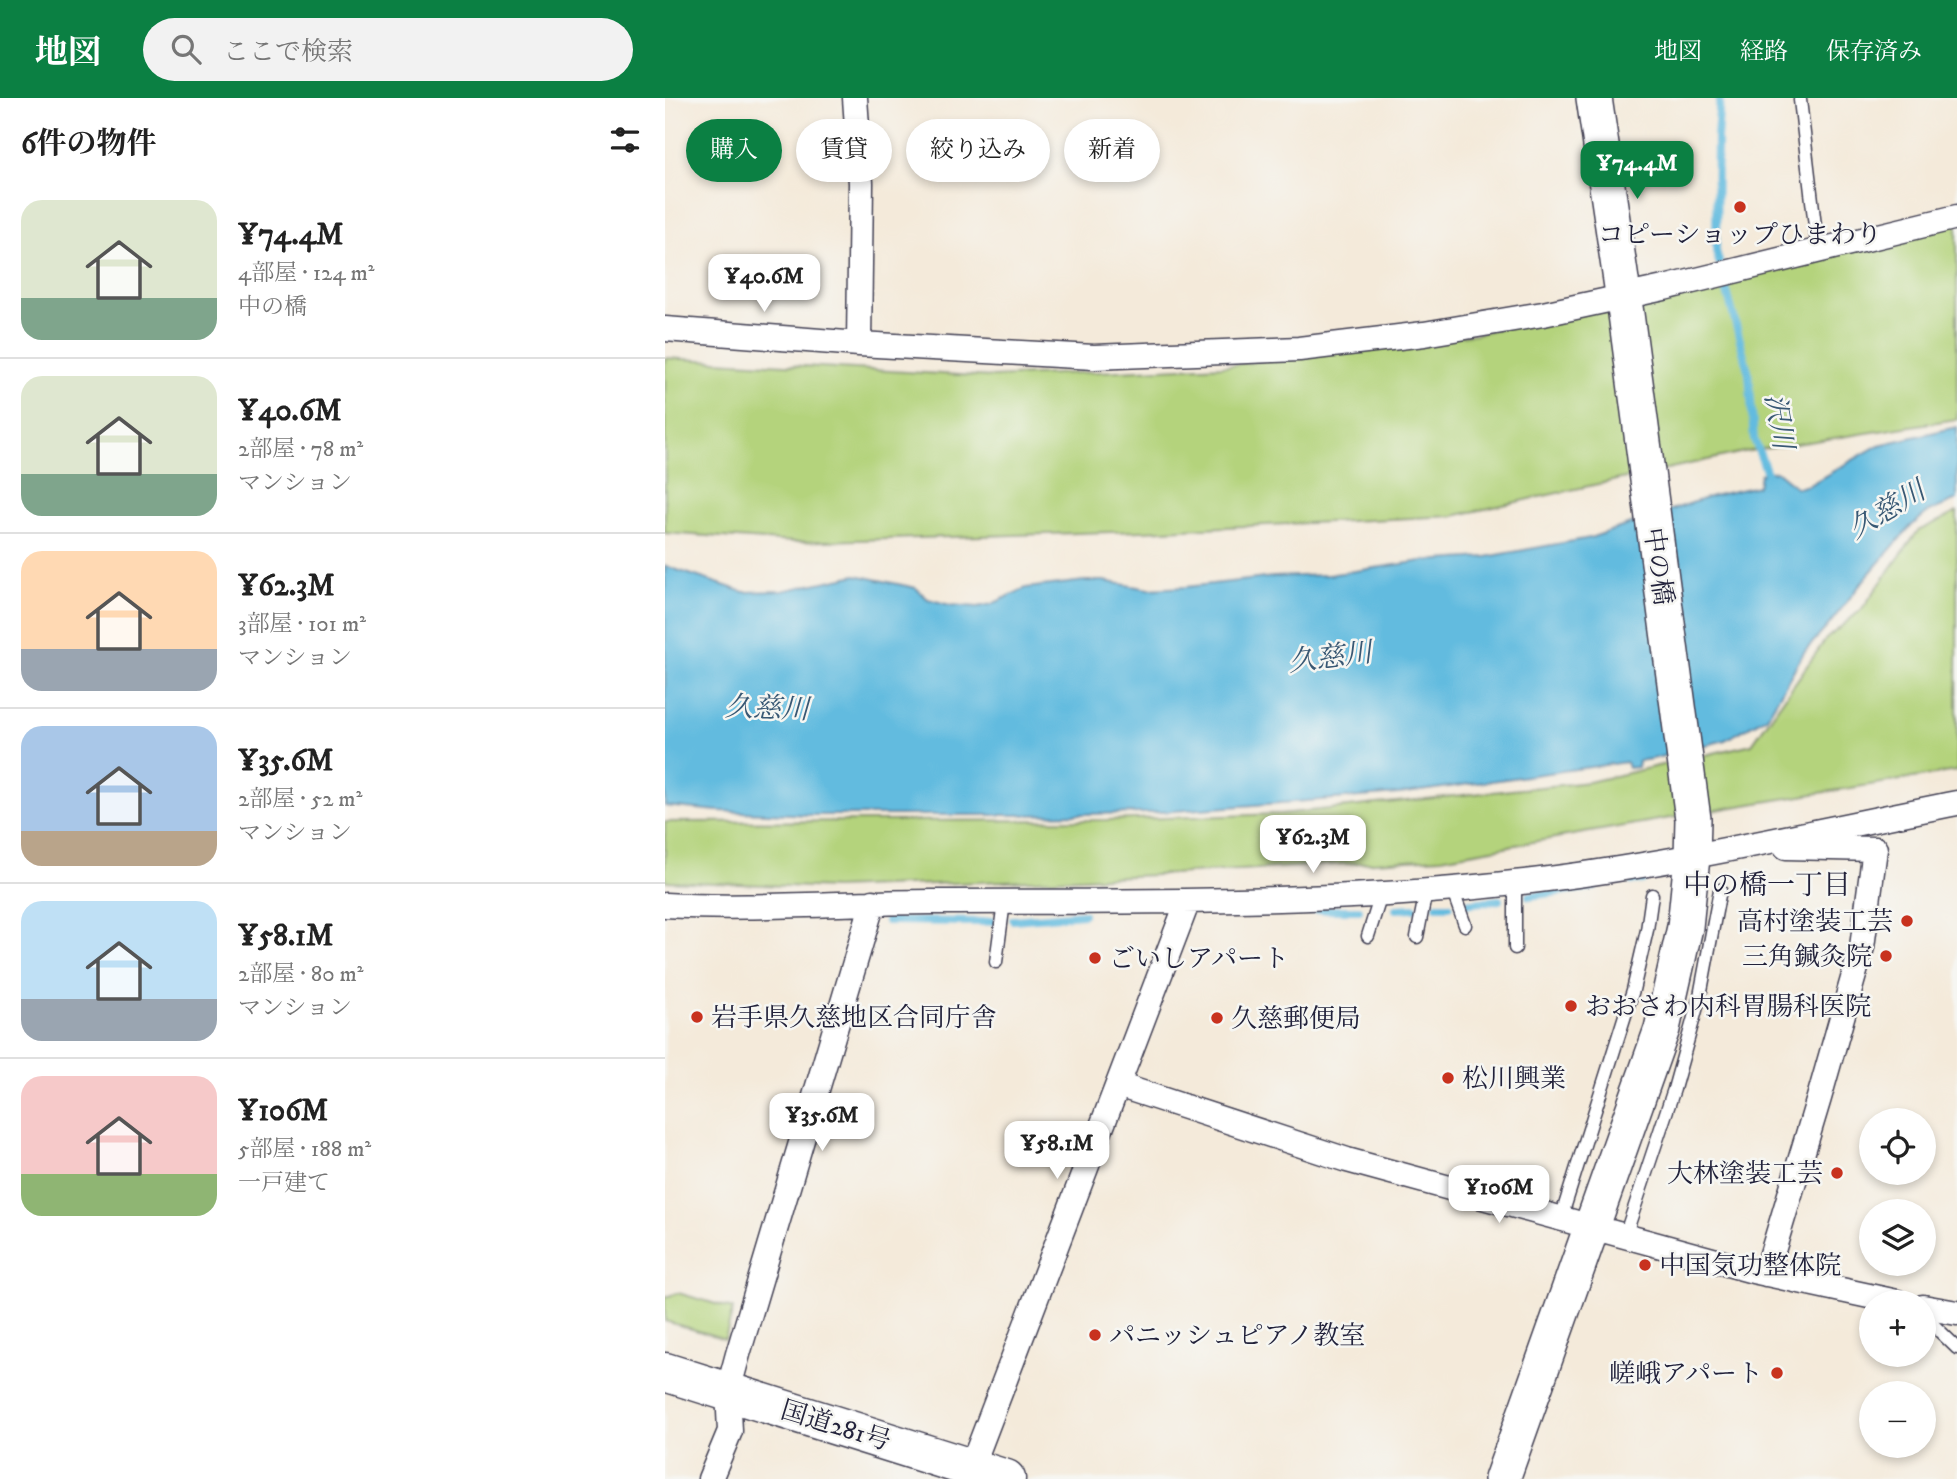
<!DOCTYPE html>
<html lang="ja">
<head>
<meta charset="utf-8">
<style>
  :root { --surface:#fff; --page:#f2f2f2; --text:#222; --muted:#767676; --line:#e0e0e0; --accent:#0b8043 }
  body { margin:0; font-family:"IM FELL DW Pica","Noto Serif JP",serif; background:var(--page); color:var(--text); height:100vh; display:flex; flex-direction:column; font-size:26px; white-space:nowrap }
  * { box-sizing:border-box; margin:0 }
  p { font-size:23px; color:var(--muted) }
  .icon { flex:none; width:38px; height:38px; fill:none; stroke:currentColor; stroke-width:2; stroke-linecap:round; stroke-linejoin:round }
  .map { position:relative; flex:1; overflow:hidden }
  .details { display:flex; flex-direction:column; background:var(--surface); width:665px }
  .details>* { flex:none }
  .hud { position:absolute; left:21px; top:21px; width:665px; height:63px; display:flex; gap:14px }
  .controls { position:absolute; left:1194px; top:1010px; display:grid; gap:14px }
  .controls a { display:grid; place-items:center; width:77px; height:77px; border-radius:50%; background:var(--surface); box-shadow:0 4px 10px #0003; font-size:35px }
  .price { position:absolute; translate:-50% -60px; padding:0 16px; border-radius:14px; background:#fff; color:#222; font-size:23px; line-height:46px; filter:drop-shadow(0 2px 4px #0008) }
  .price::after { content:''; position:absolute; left:50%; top:42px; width:21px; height:16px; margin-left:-10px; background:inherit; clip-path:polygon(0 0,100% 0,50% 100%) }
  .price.on { background:var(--accent); color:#fff }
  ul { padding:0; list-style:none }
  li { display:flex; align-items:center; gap:21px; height:175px; padding:0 21px }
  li+li { border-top:2px solid var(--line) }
  li span { display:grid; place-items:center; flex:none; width:196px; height:140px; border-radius:21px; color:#555 }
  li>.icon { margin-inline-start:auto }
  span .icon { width:84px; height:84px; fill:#fffc; stroke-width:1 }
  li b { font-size:30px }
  h2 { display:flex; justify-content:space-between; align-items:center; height:84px; padding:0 21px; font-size:30px }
  .tag { padding:0 24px; border-radius:32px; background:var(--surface); box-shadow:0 4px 10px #0003; font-size:24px; line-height:63px }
  .tag.on { background:var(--accent); color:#fff }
  header { display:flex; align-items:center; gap:42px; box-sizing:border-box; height:98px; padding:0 35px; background:var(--accent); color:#fff }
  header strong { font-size:33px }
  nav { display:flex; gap:38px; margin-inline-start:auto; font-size:24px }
  .search { width:490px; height:63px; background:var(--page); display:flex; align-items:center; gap:18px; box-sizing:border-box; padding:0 24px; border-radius:38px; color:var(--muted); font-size:26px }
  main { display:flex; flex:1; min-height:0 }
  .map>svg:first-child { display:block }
</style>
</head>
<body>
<header>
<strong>地図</strong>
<div class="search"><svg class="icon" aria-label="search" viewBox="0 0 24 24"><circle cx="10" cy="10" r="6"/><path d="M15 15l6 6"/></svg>ここで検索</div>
<nav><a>地図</a><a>経路</a><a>保存済み</a></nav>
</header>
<main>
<section class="details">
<h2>6件の物件<svg class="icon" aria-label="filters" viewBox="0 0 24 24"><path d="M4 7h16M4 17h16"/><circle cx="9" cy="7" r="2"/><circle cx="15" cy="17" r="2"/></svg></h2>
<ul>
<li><span style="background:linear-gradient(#dfe7d0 70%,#7fa58c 0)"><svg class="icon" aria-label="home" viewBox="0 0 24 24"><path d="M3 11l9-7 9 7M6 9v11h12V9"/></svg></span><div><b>¥74.4M</b><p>4部屋 · 124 m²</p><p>中の橋</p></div></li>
<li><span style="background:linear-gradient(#dfe7d0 70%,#7fa58c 0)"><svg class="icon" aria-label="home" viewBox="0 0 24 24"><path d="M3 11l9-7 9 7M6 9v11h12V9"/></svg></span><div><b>¥40.6M</b><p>2部屋 · 78 m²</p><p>マンション</p></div></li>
<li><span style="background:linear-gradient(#ffd9b3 70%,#9aa5b1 0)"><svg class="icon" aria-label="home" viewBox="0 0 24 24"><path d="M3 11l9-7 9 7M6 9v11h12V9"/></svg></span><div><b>¥62.3M</b><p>3部屋 · 101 m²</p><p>マンション</p></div></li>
<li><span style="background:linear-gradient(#a9c7e8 75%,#b9a48a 0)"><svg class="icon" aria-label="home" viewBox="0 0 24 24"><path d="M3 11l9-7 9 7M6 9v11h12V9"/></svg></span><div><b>¥35.6M</b><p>2部屋 · 52 m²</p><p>マンション</p></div></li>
<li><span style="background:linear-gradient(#bfe0f5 70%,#9aa5b1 0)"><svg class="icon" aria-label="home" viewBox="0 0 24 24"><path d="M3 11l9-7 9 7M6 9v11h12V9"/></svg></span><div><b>¥58.1M</b><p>2部屋 · 80 m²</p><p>マンション</p></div></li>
<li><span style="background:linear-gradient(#f6c9c9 70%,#8fb573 0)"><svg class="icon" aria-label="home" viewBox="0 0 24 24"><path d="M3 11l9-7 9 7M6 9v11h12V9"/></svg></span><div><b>¥106M</b><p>5部屋 · 188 m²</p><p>一戸建て</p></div></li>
</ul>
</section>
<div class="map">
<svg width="1292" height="1381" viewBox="0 0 1292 1381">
  <rect width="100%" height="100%" fill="#f6f6f2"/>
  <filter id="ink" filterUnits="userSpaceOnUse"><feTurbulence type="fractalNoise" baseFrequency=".0143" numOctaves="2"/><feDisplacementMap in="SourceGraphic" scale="14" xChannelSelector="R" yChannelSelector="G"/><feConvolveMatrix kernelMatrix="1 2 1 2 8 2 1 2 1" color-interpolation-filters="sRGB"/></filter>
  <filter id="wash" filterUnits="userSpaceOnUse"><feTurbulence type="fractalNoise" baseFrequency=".00686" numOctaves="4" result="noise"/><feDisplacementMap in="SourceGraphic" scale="28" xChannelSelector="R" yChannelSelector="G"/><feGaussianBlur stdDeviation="1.57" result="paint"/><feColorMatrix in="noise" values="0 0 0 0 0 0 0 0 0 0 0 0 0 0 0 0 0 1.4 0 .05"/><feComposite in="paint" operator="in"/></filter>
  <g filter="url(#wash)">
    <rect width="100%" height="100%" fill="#f4eada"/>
    <path fill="#b4d37b" stroke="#6b7a5b" stroke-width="2" d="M1292,125V321L1079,354L788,418L478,433L129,444L0,435V260L328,279L558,268L810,236Z
      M1292,414V673L1080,707L776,760L491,777L170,790L0,783V724L442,722L616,716L924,684L1087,646L1161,541L1196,512L1253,433Z
      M13,1195L68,1211L60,1241L0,1223V1199Z"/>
    <path fill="#62bbdf" stroke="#426e8d" stroke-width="2" d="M1292,329V402L1263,414L1245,429L1203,477L1162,529L1139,554L1102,619L1060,642L987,661L973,663L972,669L963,670L961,664L734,696L482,715L350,717H148L53,713L0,708V468L79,494L117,493L191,477L251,490L263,501L285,507L313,509L327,506L361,490L420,483H438L484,491L521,489L609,479L663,477L757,463L821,459L925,440L1047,398L1093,388L1095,376L1111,373L1132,390L1144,387L1214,347Z"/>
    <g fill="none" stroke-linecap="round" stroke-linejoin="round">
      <path stroke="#62bbdf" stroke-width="8" d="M1054,164L1051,153L1052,40L1055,0
        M1060,186L1084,276L1089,341L1105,383
        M967,783L977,782
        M864,798L929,789
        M799,806L834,802
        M772,808H784
        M731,811L749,810
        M634,812H694
        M348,822L418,816
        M222,823L319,824L327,823"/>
    </g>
  </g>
  <g filter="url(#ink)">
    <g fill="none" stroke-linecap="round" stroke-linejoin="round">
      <defs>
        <path id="lane" d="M1135,2L1153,153
          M850,785V850
          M787,791L800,827
          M703,838L716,797
          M752,839L761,793
          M331,864L339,804
          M896,1120L968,892L982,832L987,797
          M960,1138L1009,991L1035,898L1055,792
          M1258,1217L1292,1250"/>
        <path id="street" d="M190,0L196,85L194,246
          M0,231L194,246L429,259L634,251L759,236L878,216L999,190L1292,119
          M0,807C89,812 178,804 268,804C461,803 656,807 849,785C998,769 1145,734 1292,705
          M453,987L682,1062L1088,1173L1232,1204
          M1101,1176L1154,1000L1197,849L1210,751L1121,749
          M1258,1209L1292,1215
          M45,1381L65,1333L63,1293L73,1256L208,804
          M302,1381L523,803"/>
        <path id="secondary" d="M837,1381L997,931L1020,829L1027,759L1028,721L961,216L929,0"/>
        <path id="highway" d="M0,1274L341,1381"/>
      </defs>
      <use href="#lane" stroke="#424053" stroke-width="15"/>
      <use href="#street" stroke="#424053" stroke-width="27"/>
      <use href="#secondary" stroke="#424053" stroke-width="38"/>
      <use href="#highway" stroke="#424053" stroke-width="41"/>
      <use href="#lane" stroke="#fff" stroke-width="12"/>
      <use href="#street" stroke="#fff" stroke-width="24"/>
      <use href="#secondary" stroke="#fff" stroke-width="35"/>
      <use href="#highway" stroke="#fff" stroke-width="38"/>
    </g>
  </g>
  <g fill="#c8321e" stroke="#f6f6f2" stroke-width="2.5">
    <circle cx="1075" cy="109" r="7"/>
    <circle cx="1242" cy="823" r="7"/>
    <circle cx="1221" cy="858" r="7"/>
    <circle cx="430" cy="860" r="7"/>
    <circle cx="906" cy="908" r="7"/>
    <circle cx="32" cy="919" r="7"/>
    <circle cx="552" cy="920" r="7"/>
    <circle cx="783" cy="980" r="7"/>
    <circle cx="1172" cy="1075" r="7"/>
    <circle cx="980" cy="1167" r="7"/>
    <circle cx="430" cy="1237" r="7"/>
    <circle cx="1112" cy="1275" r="7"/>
  </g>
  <g text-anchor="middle" stroke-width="5" stroke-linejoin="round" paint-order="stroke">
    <g font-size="26" fill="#22223b" stroke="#f6f6f2" text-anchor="start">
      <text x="1075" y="145" text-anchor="middle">コピーショップひまわり</text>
      <text x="1228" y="832" text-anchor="end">高村塗装工芸</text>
      <text x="1207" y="867" text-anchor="end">三角鍼灸院</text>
      <text x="444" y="869">ごいしアパート</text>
      <text x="920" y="917">おおさわ内科胃腸科医院</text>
      <text x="46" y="928">岩手県久慈地区合同庁舎</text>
      <text x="566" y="929">久慈郵便局</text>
      <text x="797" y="989">松川興業</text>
      <text x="1158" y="1084" text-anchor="end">大林塗装工芸</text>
      <text x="994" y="1176">中国気功整体院</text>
      <text x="444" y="1246">パニッシュピアノ教室</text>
      <text x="1098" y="1284" text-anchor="end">嵯峨アパート</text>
    </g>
    <g font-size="26" fill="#22223b" stroke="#f6f6f2">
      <text transform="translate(994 468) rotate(82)" y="9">中の橋</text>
      <text transform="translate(171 1327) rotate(17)" y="9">国道281号</text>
    </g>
    <g font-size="28" font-style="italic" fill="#385874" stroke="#f6f6f2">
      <text transform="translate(1115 323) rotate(80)" y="10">沢川</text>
      <text transform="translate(1221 411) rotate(-31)" y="10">久慈川</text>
      <text transform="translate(665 558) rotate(-7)" y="10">久慈川</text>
      <text transform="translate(102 609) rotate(2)" y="10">久慈川</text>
    </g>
    <g font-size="28" fill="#22223b" stroke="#f6f6f2">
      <text x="1102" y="796">中の橋一丁目</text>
    </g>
  </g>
</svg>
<div class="controls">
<a><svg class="icon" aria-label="locate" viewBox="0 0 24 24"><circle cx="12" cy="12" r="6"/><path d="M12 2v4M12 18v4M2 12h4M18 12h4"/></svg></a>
<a><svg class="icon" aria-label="layers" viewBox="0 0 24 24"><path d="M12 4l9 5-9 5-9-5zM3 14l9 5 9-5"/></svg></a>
<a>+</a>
<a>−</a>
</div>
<b class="price on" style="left:972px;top:103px">¥74.4M</b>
<b class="price" style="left:99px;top:216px">¥40.6M</b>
<b class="price" style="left:648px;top:777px">¥62.3M</b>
<b class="price" style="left:157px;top:1055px">¥35.6M</b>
<b class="price" style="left:392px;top:1083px">¥58.1M</b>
<b class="price" style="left:834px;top:1127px">¥106M</b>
<div class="hud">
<a class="tag on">購入</a>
<a class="tag">賃貸</a>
<a class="tag">絞り込み</a>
<a class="tag">新着</a>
</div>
</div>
</main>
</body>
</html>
